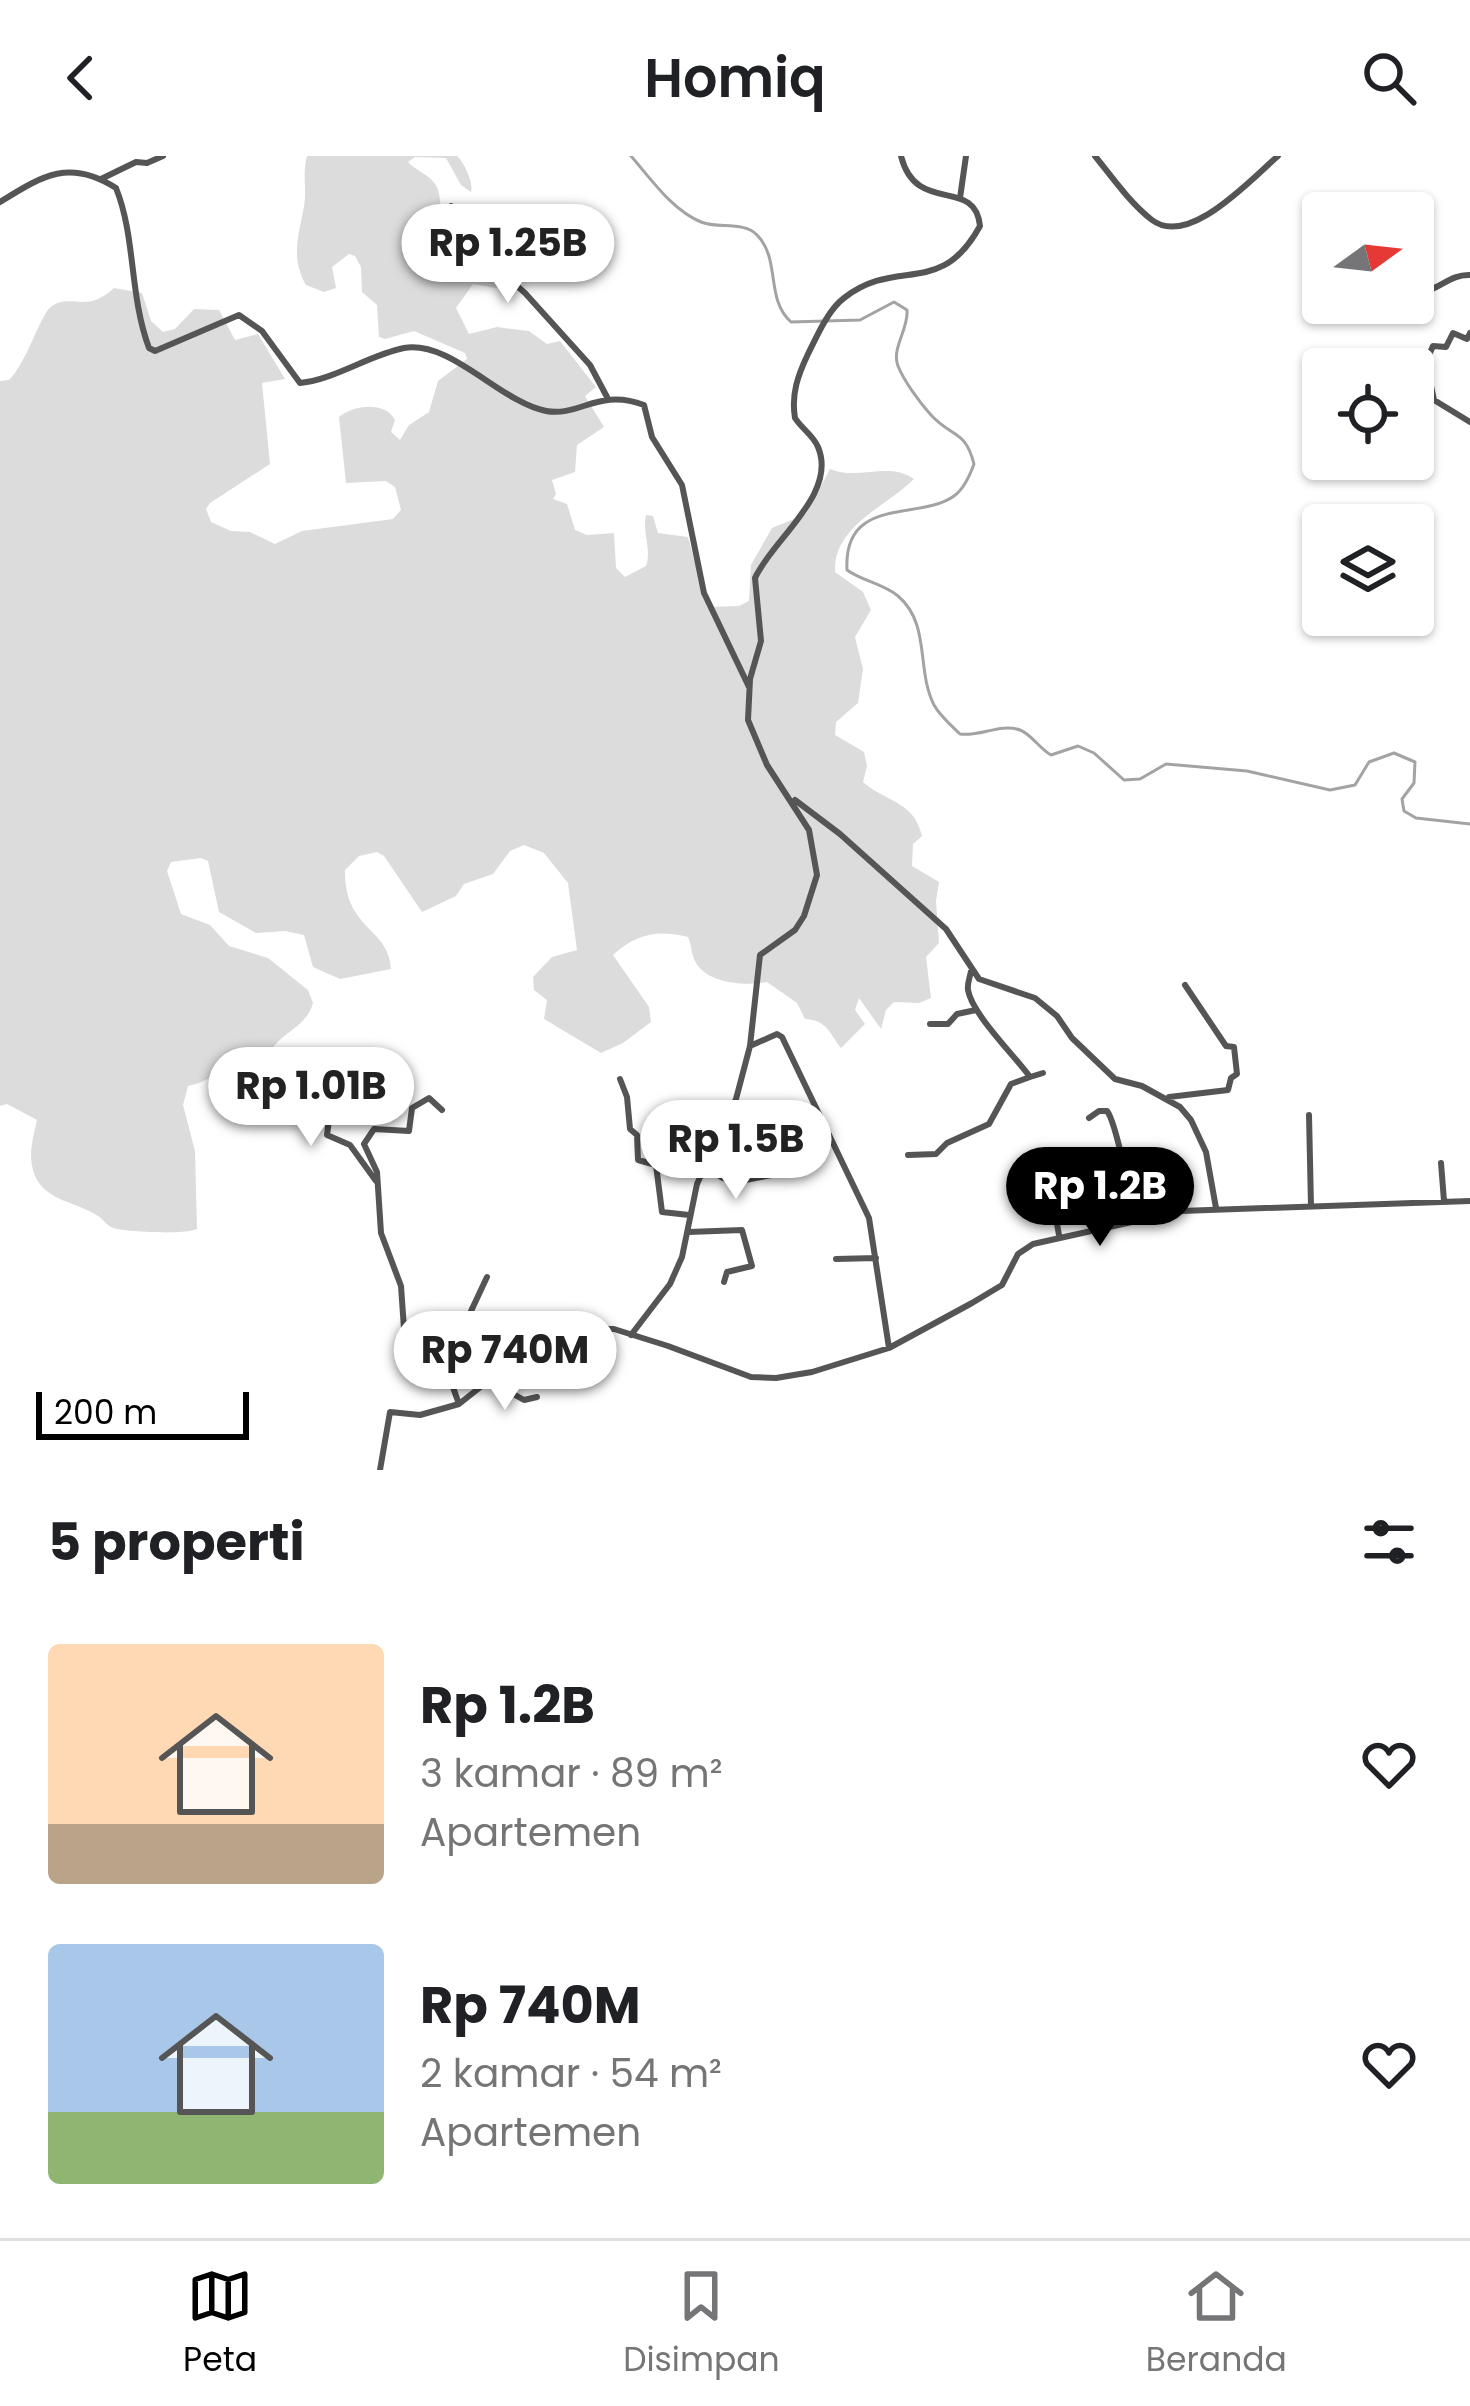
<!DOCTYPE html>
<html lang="id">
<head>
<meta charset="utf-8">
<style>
  :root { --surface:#fff; --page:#f6f6f6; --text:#202124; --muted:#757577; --line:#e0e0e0; --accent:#000 }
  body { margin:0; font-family:Poppins,sans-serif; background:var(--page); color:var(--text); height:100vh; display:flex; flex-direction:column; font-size:45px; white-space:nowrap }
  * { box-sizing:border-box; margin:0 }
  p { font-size:39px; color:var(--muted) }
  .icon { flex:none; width:66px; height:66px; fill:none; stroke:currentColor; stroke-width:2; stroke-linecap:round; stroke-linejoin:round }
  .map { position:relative; height:1314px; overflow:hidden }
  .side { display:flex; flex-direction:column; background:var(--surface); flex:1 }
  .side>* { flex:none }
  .needle { width:78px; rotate:75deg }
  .fabs { position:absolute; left:1302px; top:36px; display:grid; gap:24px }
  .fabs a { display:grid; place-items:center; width:132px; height:132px; border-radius:12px; background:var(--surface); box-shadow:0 3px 9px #0004; font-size:60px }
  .scale { position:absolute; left:36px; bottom:30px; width:213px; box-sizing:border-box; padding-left:12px; border:6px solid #000; border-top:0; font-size:33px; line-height:42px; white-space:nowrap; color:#000; -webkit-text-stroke:9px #fff; paint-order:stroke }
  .price { position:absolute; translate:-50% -102px; padding:0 27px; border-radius:42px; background:#fff; color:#222; font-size:39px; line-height:78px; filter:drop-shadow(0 3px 6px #0008) }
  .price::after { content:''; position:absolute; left:50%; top:72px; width:36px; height:27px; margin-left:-18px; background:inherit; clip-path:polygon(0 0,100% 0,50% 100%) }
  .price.on { background:var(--accent); color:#fff }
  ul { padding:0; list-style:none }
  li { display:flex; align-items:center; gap:36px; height:300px; padding:0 48px }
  li span { display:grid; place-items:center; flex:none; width:336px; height:240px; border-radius:12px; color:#555 }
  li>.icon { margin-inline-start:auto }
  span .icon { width:144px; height:144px; fill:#fffc; stroke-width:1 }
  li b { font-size:51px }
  h2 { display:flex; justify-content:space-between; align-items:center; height:144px; padding:0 48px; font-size:51px }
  header { display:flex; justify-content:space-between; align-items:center; height:156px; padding:0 48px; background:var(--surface); font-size:54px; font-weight:600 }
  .dock { display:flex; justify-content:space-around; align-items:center; height:168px; border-top:3px solid var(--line); background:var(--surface); font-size:33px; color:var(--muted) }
  .dock a { display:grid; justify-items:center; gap:6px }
  .dock .on { color:var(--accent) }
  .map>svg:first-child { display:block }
</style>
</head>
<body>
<header><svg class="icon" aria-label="back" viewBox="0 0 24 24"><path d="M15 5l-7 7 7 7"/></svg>Homiq<svg class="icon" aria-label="search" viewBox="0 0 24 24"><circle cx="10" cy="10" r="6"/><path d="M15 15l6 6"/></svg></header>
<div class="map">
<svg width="1470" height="1314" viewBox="0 0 1470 1314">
  <rect width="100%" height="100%" fill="#fff"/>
  <path fill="#dcdcdc" d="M307,0H457C464,6 474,28 471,36L461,29L446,2L415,1L408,6C416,15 435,21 438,34C445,59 435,82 464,97L474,91L469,65L485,67L524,126L495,132L473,128L456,152L469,178L497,171L529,175L547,188L560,185L596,231L585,240L604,271L577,289L575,316L552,324L556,338L553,343L567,348L575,374L587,379L614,377L616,412L625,421L646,410C652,393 642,377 646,359L653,360L658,377L688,381L707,451L739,450L749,445L751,409L772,372L806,358L830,313C859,325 888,305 914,323C886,351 833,370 835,416L863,436L871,454L855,481L863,513L858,547L836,566L835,579L864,596L867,610L863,626C886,646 914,645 922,680L913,688L912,710L939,726L936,745L939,787L926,801L931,842L919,847L894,846L886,854L881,873L859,842L855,854L865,868L841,892C829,877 827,864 805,863L797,847L767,826C747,830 712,828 698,810C691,801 692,790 688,781C659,773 635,778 613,799L649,851L651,866L623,887L601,897L544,863L547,844L534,834L533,821L552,801L577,794L568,727L544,697L524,689L510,695L493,718L464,728L456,740L422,756L384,700L377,696L359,700L345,714C344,774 389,771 391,813L340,823L313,811L304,779L285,775L256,777L219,756L208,705L201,702L171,706L167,715L181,758L210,769L229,790L268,802L308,834L313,847C307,870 283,876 271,894L253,895L251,903C228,908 210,926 188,930L183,949L195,995L197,1073C185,1079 126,1076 113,1072C107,1070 103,1063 98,1060C77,1046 46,1045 35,1020C27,1000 33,983 37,964L7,948L0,950V225L9,224C27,207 41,156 52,150C72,137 86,158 114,132L142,137L151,165L163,176L175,173L194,153L219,154L235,184L258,178L285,223L262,227L270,308L210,347L206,353L211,366L231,375L250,376L275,388L302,375L393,363L401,354L395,331L386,325L346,327L339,261C354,249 385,245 395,264L391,276L400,284L409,269L429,256L438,225L467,203L465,197L414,175L385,183L379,181L377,149L362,136L361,111L355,100L349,98L332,111L336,132L324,136L306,129C290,101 299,79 304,50C307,33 302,18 307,0Z"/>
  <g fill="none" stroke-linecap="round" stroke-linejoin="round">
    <path stroke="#a3a3a3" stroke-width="3" d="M631,0C651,23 672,54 701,66C718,73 744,65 757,79C781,103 765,143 791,166L860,164L894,146L907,154C909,172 891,193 898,210C904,225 920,247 931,259C952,282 965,273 974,308C970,319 964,333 954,340C920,365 843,339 847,414C862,425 884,428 898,440C931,468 916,514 934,549C940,560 951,569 960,578C980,581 1000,567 1020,574C1031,578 1040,593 1051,599L1078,590L1094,597L1124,624L1140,623L1166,608L1247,615L1330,634L1355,629L1369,606L1394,597L1415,606L1414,627L1402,643L1404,655L1416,662L1470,668"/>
    <path stroke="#555" stroke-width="6" d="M1095,0C1112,21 1130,47 1152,64C1189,92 1251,23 1278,0
      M101,23L136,6L147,7L163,0
      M960,42L966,0
      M0,46C42,20 69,2 116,32C136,82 129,138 149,192L155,195L239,159L262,175L300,227C336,223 369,199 404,192C451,184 500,246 546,255C580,261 598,232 644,249L652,281L682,329L704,437L749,531
      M451,50L470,100L508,122L525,137L590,209L607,241
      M1413,138C1439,136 1448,118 1470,119
      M1470,177L1467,183L1453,177L1446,191L1433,190L1426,206L1434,244L1470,266
      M795,644L840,678L946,773L979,823L1035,842L1057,860L1072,882L1115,923L1142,930L1180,951L1191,964L1206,996L1216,1052
      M930,868H948L957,858L976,854
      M750,890L777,878L782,881L869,1062L889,1192
      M315,905L327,913L332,940L327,979L350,989L376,1025
      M1030,921L1043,917
      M620,923L627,941L630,973L637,979L638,1004L656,1009L662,1056L689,1059
      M1169,941L1228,934L1231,922L1237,918L1234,891L1226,890L1185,829
      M442,954L429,942L412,952L409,975L374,973L364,988L377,1016L381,1077L401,1130L405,1187L450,1223L459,1248
      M1309,959L1311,1050
      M1089,962L1099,955H1107C1116,966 1132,1046 1134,1064
      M908,999L936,998L947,987L989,968L1011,928L1030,921C1014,899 972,858 968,834C967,828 970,821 971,815
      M1441,1007L1444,1045
      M1038,1008L1047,1013L1059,1079
      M704,1013L714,1014C726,1033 752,1022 772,1019
      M689,1076L742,1074L752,1110L727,1116L724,1126
      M836,1103L876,1102
      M487,1121L457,1185L499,1216L515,1239L524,1244L537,1241
      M631,1179L670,1128L682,1101L697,1028L736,943L750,890L760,799L795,774L804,760L817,719L809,674L767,609L748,564L750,523L761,485L755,422C772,384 838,338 818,291C813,279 802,273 795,262C791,238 798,219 808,198C817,180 828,154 844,142C898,100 940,143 980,70C975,20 916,60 901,0
      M380,1314L390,1256L420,1259L459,1248L527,1194L553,1182L599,1173H614L668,1190L751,1221L776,1222L812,1216L889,1192L972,1147L1002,1129L1018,1098L1033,1088L1181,1055L1470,1045"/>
  </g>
</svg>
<div class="fabs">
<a><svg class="needle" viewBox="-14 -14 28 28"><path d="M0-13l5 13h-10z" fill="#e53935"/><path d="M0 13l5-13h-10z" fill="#757577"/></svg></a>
<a><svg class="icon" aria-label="locate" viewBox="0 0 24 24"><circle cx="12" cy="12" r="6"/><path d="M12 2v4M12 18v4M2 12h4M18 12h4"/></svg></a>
<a><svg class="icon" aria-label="layers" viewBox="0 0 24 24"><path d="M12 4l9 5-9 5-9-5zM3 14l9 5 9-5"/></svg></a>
</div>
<div class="scale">200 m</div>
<b class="price" style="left:508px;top:150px">Rp 1.25B</b>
<b class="price" style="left:311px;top:993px">Rp 1.01B</b>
<b class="price" style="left:736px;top:1046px">Rp 1.5B</b>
<b class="price on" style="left:1100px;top:1093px">Rp 1.2B</b>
<b class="price" style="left:505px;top:1257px">Rp 740M</b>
</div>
<section class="side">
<h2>5 properti<svg class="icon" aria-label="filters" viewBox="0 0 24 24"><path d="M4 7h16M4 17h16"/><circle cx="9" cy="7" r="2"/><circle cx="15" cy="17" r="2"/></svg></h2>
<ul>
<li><span style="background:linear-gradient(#ffd9b3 75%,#b9a48a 0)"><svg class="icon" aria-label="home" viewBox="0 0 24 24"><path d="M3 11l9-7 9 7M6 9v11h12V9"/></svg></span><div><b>Rp 1.2B</b><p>3 kamar · 89 m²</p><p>Apartemen</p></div><svg class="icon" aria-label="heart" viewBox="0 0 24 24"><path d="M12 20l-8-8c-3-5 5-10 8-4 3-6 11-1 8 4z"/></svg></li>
<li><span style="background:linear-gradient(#a9c7e8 70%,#8fb573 0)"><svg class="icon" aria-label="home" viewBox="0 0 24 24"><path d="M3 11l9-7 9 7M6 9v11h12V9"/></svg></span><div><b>Rp 740M</b><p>2 kamar · 54 m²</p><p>Apartemen</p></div><svg class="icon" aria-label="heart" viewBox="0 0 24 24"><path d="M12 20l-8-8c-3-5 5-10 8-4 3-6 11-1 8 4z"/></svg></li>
</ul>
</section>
<nav class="dock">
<a class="on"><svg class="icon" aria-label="map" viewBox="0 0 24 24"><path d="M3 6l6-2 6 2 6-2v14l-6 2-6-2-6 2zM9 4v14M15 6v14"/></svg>Peta</a>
<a><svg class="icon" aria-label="saved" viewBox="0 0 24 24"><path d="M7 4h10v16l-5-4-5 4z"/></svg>Disimpan</a>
<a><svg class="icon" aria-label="home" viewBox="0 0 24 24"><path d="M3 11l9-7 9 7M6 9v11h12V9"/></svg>Beranda</a>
</nav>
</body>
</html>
